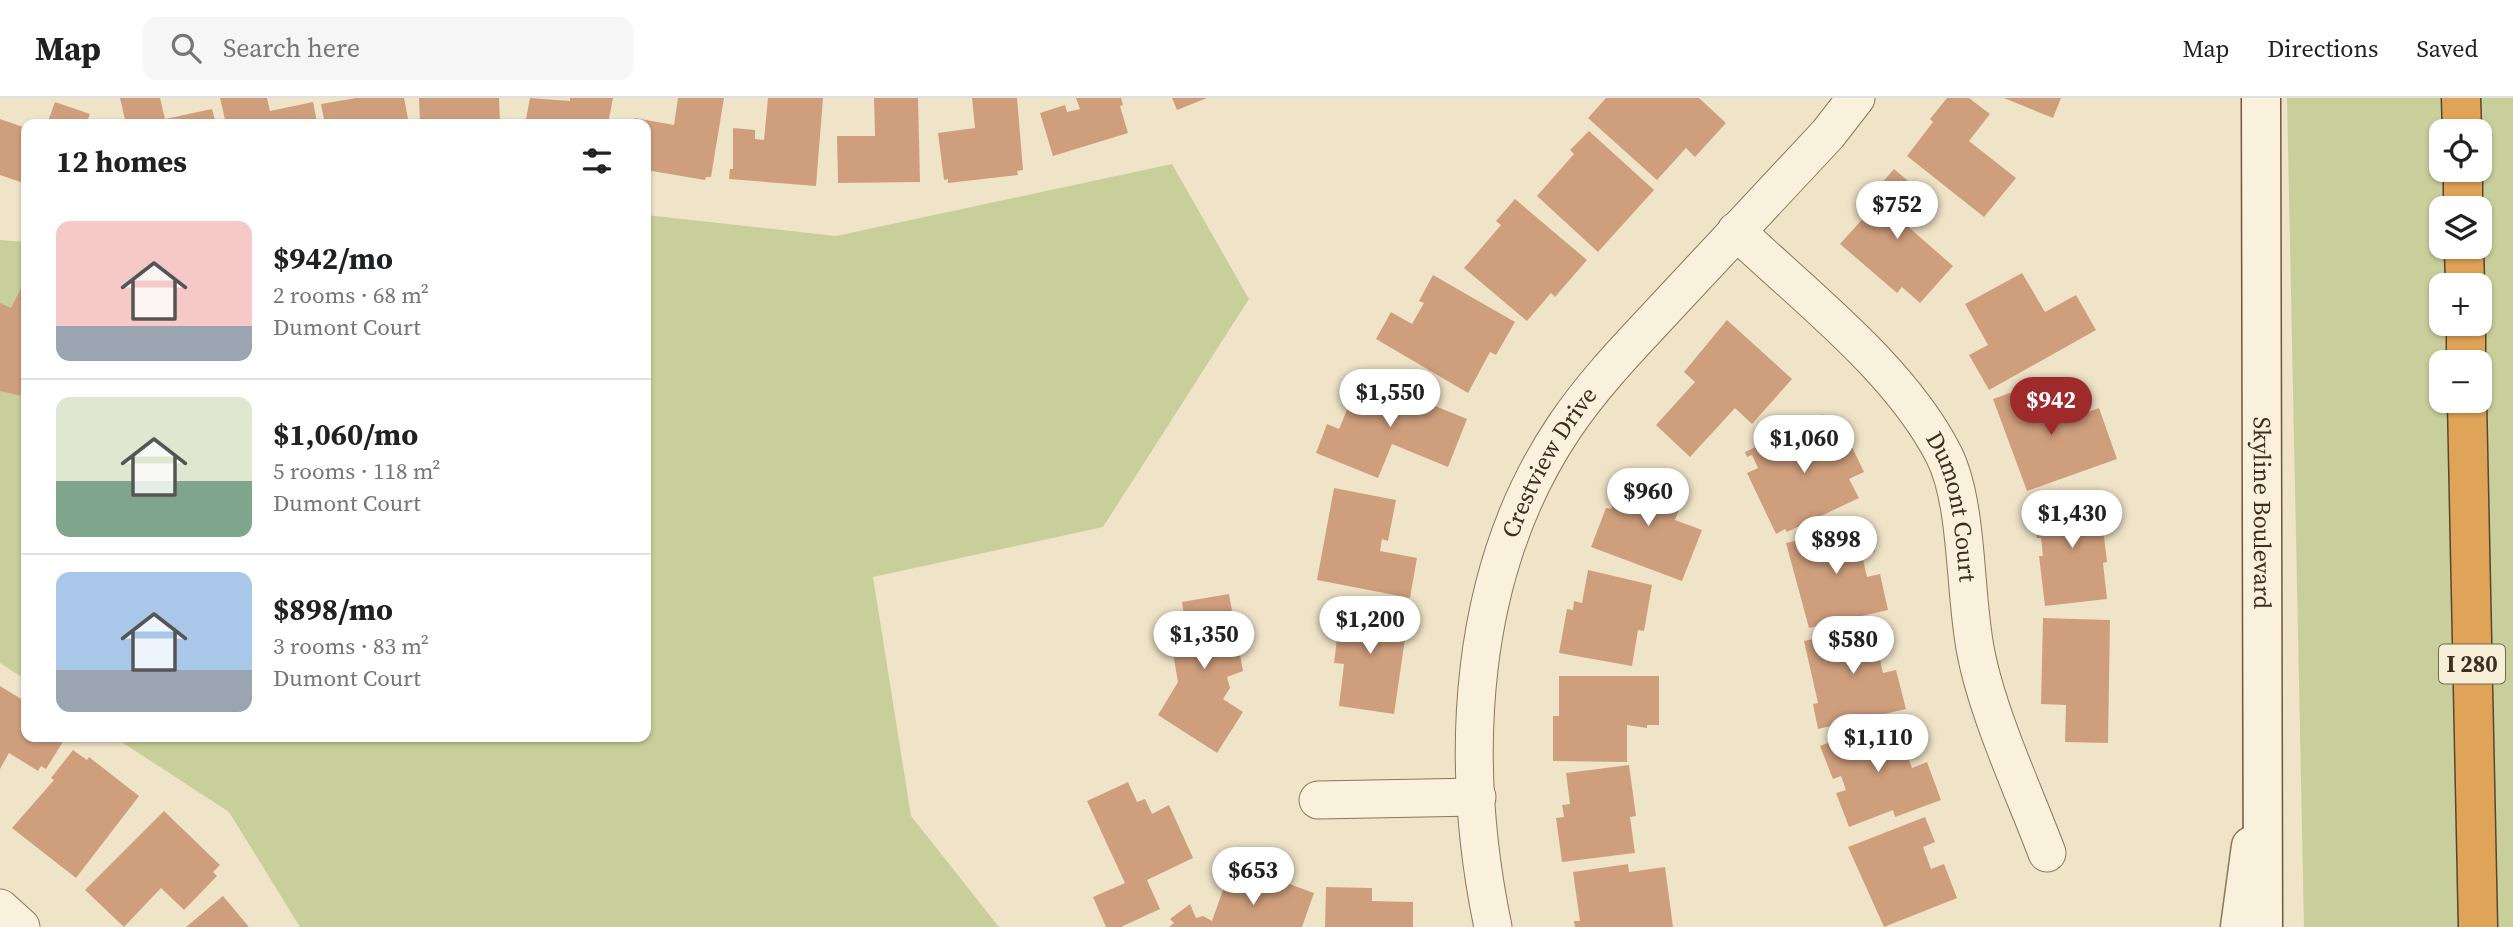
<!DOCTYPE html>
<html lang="en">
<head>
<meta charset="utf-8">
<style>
  :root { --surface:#fff; --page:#f6f6f6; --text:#202124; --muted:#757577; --line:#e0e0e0; --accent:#9e2a2b }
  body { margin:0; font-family:"Source Serif 4",serif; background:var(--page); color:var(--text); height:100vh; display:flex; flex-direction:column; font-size:26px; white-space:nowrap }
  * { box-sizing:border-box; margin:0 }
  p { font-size:23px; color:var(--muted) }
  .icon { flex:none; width:38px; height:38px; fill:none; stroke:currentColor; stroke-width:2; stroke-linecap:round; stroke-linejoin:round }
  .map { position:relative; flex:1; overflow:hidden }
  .panel { position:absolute; left:21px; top:21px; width:630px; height:623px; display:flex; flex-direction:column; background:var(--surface); border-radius:14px; box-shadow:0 2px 5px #0004 }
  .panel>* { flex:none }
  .tools { position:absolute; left:2429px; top:21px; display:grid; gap:14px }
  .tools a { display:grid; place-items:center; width:63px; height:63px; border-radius:14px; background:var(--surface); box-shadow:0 2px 5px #0004; font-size:35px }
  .price { position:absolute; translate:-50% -60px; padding:0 16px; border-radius:24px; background:#fff; color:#222; font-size:23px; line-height:46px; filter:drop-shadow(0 2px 4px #0008) }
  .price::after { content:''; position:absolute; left:50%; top:42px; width:21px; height:16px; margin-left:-10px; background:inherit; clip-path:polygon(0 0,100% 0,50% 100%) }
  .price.selected { background:var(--accent); color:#fff }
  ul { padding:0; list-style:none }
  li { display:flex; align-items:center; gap:21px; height:175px; padding:0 35px }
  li+li { border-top:2px solid var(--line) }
  li span { display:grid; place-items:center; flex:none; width:196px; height:140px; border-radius:14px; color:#555 }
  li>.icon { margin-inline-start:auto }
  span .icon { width:84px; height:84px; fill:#fffc; stroke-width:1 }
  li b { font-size:30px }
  h2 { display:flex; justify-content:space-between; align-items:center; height:84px; padding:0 35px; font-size:30px }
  header { display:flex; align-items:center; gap:42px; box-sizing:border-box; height:98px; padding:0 35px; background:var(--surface); border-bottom:2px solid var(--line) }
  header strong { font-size:33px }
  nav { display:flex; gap:38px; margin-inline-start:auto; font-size:24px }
  .search { width:490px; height:63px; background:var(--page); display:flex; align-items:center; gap:18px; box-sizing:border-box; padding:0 24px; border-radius:14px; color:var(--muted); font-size:26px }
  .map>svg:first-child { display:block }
</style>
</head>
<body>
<header>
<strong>Map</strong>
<div class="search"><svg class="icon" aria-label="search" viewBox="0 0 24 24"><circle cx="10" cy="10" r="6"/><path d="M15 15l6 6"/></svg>Search here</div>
<nav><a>Map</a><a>Directions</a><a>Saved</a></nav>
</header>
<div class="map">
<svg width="2513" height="829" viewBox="0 0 2513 829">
  <rect width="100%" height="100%" fill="#f0e4c8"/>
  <path fill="#c9cf9b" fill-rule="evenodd" d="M2287,0H2513V829H2304ZM2441,33H2480V72H2441ZM2441,110H2480V149H2441ZM2441,187H2480V226H2441ZM2441,264H2480V303H2441Z
    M1172,66L1249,201L1103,429L873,479L911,718L999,829H300L229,714L114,639H646V117L836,138Z
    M0,142L26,144V582L0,565Z"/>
  <path fill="#cf9f7d" d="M120,0H160L165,21L212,11L216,26H126Z
    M220,0H267L270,13L313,4L317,24L226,26Z
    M356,0H404L409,26H325L321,6Z
    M419,0H499L500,26H420Z
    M530,0L570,3V0H613L608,26H525Z
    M678,0H724L711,79H706L705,82L646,72V26H633L635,20L674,27Z
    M768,0H823L816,88L729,81L730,71H733V30L755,32V41L764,42Z
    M874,0H918L920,84L838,85L837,38H875Z
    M972,0H1017L1023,72L1017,73L1018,77L948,85V81L944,82L938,35L975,30Z
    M1076,0H1121L1123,7L1120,8L1128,35L1053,58L1040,15L1065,7L1067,14L1080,11Z
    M1172,0H1207L1177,12Z
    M1606,0H1699L1726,25L1695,59L1686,50L1657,82L1588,20Z
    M1947,0H1969L1990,16L1969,43L2016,80L1984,119L1907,58L1933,24L1930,21Z
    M2004,0H2061L2053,20Z
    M55,4L90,16L86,26H47Z
    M0,21L26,30V86L0,77Z
    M1589,33L1654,92L1598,154L1537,98L1574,56L1570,52Z
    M1894,71L1928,100L1905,126L1953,168L1920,205L1902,189L1897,195L1840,146L1877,105L1870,99Z
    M1515,101L1587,162L1555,199L1551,195L1527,223L1464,170L1501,127L1496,123Z
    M2022,175L2045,214L2076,197L2096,232L1989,292L1969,257L1988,247L1965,206Z
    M1433,177L1515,224L1496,257L1490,254L1468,295L1376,241L1391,214L1412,226L1424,205L1419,203Z
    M23,186L26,187V299L0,293V205L11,210Z
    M1727,222L1792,281L1752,326L1735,310L1690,359L1656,327L1695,284L1684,274Z
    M1361,278L1467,321L1448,369L1392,346L1378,380L1316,355L1327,326L1339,331Z
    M2044,283L2058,325L2099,310L2117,361L2027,393L1993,301Z
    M1824,316L1839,346L1848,341L1864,374L1849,381L1859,400L1787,434L1785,431L1776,436L1747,375L1758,370L1752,357L1747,359L1745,354Z
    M1626,373L1685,395L1675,422L1702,432L1682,483L1591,449L1606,410L1611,411Z
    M1334,390L1396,402L1388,443L1382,441L1380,453L1417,460L1410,500L1317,482Z
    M2099,396L2107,464L2103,465L2107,501L2045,508L2039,458H2043L2041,440H2037L2033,404Z
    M1868,426L1875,454L1862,457L1867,479L1880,476L1888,512L1809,530L1786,445Z
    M1588,472L1652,487L1644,533L1638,532L1632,568L1559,555L1567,511L1573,512L1574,503L1582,505Z
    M1229,496L1243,573L1227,579L1230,590L1223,601L1243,614L1217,655L1158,617L1178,584L1168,526L1185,523L1182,504Z
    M1342,501L1402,510L1399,540L1405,541L1394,616L1339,608L1344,566L1334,565Z
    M2043,520L2110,522L2108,645L2065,644L2066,607L2041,606Z
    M1885,524L1892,551L1878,553L1883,575L1896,572L1906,611L1818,631L1813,606L1818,605L1804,543Z
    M1559,578H1659V627H1647V630L1627,627V664L1553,663V618H1559Z
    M0,588L26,604V639H66L46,671L41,668L38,673L9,655L0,671Z
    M1893,619L1912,670L1927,664L1941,702L1895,719L1893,712L1849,729L1836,695L1846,692L1841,678L1833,681L1820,648Z
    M73,652L87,662L89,659L139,698L76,780L12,730L54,682L51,680Z
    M1629,667L1636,718L1630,719L1635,755L1562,764L1556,720L1564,719L1562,707L1570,706L1566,675Z
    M1128,684L1137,704L1145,701L1152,716L1169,707L1193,760L1147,782L1160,811L1121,829H1106L1093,799L1125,785L1087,703Z
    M164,713L220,767L213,774L217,778L184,812L161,790L124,829L85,792Z
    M1925,719L1935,744L1923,749L1931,771L1944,766L1957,800L1884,829L1848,749Z
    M1628,766L1629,774L1665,769L1673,829H1575L1574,823H1580L1573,774Z
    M1229,775L1273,791L1276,781L1314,795L1302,829H1169L1174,825L1170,821L1190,806L1196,820L1203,818L1212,823Z
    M1326,789L1372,790V803L1413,804V829H1325Z
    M223,798L249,829H186Z"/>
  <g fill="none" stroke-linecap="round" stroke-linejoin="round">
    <defs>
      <g id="minor">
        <path id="s1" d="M1736,133C1806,199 1901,272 1944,357C1969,407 1964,498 1976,555C1988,617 2024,694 2047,755"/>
        <path d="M1318,702L1477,699"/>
        <path d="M0,810L21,829"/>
        <path id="s2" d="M1493,829C1458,661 1467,473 1565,328C1596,282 1635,243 1672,203C1724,147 1776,91 1828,36L1856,0"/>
      </g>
      <path id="tertiary" d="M2240,829L2251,748"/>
      <g id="secondary">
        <path id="s3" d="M2261,0L2263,829"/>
      </g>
      <path id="motorway" d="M2461,0L2462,33
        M2463,72V110
        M2464,149L2465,187
        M2466,226V264
        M2467,303L2478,829"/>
    </defs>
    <use href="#minor" stroke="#8d765c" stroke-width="39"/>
    <use href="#tertiary" stroke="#8d765c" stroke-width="41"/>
    <use href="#secondary" stroke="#6f573f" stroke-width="41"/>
    <use href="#motorway" stroke="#5b4430" stroke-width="41"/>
    <use href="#minor" stroke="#faf1dc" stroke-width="37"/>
    <use href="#tertiary" stroke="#faf1dc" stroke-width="38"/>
    <use href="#secondary" stroke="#faf1dc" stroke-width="38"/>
    <use href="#motorway" stroke="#e0a458" stroke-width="38"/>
  </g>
  <g text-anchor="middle" stroke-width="6" stroke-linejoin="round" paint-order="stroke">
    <rect fill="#f7eed8" stroke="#756857" stroke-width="2" x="2439" y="546.5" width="66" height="39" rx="5"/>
    <g font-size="23" font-weight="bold" fill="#3d2e20">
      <text x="2472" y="574">I 280</text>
    </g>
    <g font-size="24" fill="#3d2e20" stroke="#f7eed8">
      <text dy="8" stroke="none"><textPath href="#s2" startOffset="480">Crestview Drive</textPath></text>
      <text dy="8" stroke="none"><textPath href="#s1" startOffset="360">Dumont Court</textPath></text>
      <text dy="8" stroke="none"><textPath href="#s3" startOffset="415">Skyline Boulevard</textPath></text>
    </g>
  </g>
</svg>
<div class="tools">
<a><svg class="icon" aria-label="locate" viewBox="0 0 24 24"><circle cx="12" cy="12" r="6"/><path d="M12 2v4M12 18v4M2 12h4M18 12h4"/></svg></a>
<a><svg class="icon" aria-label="layers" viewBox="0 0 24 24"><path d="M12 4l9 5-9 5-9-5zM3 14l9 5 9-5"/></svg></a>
<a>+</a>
<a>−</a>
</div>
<b class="price" style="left:1897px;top:143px">$752</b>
<b class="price" style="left:1390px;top:331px">$1,550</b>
<b class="price selected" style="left:2051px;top:339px">$942</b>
<b class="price" style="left:1804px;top:377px">$1,060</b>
<b class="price" style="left:1648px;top:430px">$960</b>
<b class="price" style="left:2072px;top:452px">$1,430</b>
<b class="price" style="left:1836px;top:478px">$898</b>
<b class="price" style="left:1370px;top:558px">$1,200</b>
<b class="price" style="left:1204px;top:573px">$1,350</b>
<b class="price" style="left:1853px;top:578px">$580</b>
<b class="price" style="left:1878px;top:676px">$1,110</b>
<b class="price" style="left:1253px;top:809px">$653</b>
<section class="panel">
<h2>12 homes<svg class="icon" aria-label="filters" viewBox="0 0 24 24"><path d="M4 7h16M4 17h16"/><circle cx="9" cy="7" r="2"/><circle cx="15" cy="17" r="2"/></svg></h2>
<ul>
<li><span style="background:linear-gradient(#f6c9c9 75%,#9aa5b1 0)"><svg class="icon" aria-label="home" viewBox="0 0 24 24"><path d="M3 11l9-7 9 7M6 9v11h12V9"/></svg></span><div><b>$942/mo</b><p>2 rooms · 68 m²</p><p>Dumont Court</p></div></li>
<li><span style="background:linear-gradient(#dfe7d0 60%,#7fa58c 0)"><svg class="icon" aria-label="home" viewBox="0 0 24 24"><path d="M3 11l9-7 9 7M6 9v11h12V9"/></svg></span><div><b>$1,060/mo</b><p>5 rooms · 118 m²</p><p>Dumont Court</p></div></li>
<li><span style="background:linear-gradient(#a9c7e8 70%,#9aa5b1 0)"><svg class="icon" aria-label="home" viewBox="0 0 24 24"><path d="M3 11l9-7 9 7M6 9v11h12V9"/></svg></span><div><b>$898/mo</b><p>3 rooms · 83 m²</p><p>Dumont Court</p></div></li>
</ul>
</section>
</div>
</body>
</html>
